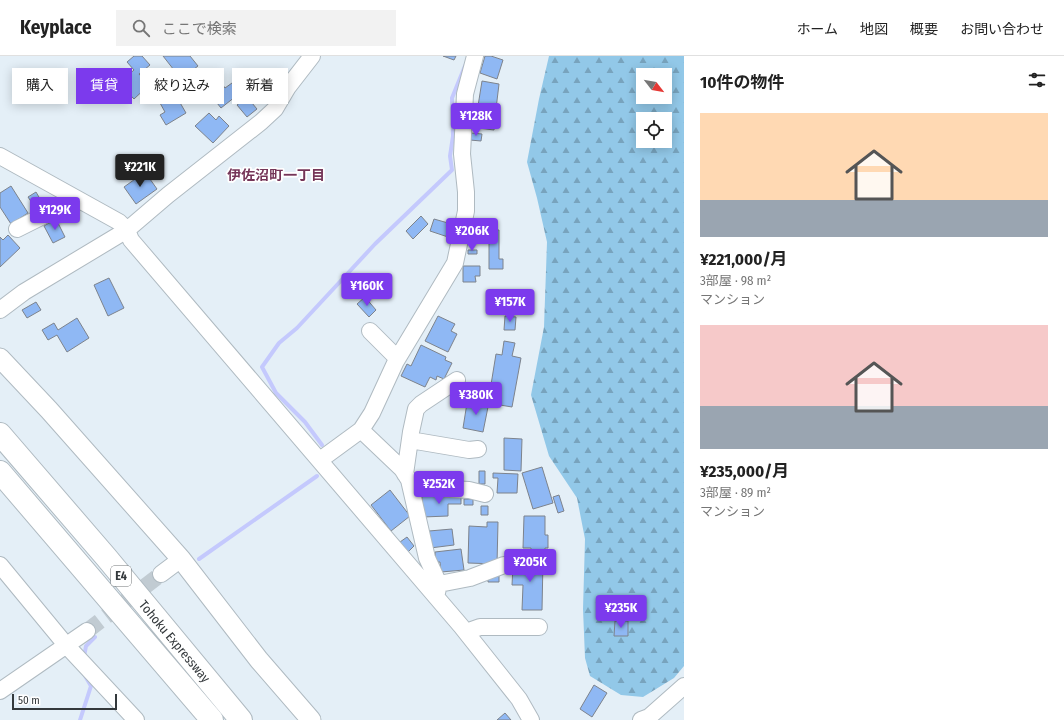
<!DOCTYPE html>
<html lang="ja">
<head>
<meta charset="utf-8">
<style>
  :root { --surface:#fff; --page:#f2f2f2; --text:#222; --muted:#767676; --line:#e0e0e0; --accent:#7c3aed }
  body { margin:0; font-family:"Fira Sans Condensed","Noto Sans JP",sans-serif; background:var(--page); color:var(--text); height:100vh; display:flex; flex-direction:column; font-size:15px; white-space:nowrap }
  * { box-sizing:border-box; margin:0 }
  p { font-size:13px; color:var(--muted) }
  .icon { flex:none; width:22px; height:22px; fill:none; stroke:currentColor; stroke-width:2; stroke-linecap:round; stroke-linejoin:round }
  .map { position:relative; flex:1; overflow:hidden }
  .details { display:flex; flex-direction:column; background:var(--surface); width:380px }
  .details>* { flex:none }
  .banner { position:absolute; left:12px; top:12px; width:380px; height:36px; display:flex; gap:8px }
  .needle { width:26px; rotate:121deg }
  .controls { position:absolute; left:636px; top:12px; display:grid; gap:8px }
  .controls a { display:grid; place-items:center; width:36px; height:36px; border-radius:0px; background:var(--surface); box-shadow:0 2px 10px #0003; font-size:20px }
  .scale { position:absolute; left:12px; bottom:10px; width:105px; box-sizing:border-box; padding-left:4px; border:2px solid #34393c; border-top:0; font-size:11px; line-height:14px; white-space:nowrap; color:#34393c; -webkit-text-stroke:3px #fff; paint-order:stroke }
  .price { position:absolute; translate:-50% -34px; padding:0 9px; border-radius:4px; background:var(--accent); color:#fff; font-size:13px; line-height:26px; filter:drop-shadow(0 1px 2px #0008) }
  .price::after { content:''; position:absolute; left:50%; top:24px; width:12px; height:9px; margin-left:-6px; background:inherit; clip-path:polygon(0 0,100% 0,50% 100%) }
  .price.selected { background:#222; color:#fff }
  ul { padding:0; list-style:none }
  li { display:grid; align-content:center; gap:8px; height:212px; padding:0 16px }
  li span { display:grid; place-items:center; height:124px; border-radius:0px; color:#555 }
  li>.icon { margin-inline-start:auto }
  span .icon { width:72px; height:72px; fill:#fffc; stroke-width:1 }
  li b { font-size:17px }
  h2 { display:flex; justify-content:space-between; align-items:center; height:48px; padding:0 16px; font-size:17px }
  .pill { padding:0 14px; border-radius:0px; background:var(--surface); box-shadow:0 2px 10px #0003; font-size:14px; line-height:36px }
  .pill.selected { background:var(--accent); color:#fff }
  header { display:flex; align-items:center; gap:24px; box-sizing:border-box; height:56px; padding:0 20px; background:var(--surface); border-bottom:1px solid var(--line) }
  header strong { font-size:19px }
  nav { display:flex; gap:22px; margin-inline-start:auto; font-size:14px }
  .search { width:280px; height:36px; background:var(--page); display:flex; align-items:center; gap:10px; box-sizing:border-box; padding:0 14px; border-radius:0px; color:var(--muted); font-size:15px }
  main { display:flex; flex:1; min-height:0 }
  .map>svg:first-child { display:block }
</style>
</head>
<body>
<header>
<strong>Keyplace</strong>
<div class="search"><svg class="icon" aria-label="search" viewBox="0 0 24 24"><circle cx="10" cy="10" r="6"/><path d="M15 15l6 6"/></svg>ここで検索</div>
<nav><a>ホーム</a><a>地図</a><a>概要</a><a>お問い合わせ</a></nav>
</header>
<main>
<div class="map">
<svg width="684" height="664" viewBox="0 0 684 664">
  <defs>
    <pattern id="forest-firs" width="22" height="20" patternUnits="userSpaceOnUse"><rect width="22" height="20" fill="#92c8e8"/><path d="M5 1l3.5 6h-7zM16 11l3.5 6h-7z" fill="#78a3bd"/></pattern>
  </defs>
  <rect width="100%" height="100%" fill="#e4eff7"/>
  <path fill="url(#forest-firs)" fill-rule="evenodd" d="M549,0H684V610L674,622L643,641L621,639L590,620L585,602L583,553L585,483L577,442L549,400L531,339L544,271L547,186L537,142L527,106L539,43ZM643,19H665V41H643ZM643,63H665V85H643Z"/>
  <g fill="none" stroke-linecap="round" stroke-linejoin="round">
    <path stroke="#c4c9fd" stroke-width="4" d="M322,389L305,366L276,337L262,311L279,287L297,272L375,188L452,114L450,100L453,80L452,42L465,10
      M199,503L317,420
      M84,601L86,590L95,581
      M80,664L91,630L84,618"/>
  </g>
  <path fill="#8fb8f4" stroke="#7d838c" d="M134,0H142L150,9L139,18L149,29L134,43L119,27L134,14L127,6Z
    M163,0H190L198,10L181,23Z
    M443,0H456L454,4Z
    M485,0H491L503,4L497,23L480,17Z
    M214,17L225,32L232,27L240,37L221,52L201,27Z
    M171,19L175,24L166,30L162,24Z
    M482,25L499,28L496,53L478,50Z
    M175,38L186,57L166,69L160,59L165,56L160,47Z
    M247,41L257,53L247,61L237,49Z
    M472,52L496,55L494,74L478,72L479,66L471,65Z
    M209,57L216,64L219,60L229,70L213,87L195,70Z
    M471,77L482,78L481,85L470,84Z
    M145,116L157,133L136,148L124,131Z
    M11,130L28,157L11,168L0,151V137Z
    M36,136L43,148L36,153L28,141Z
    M421,160L428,168L413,183L406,175Z
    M56,163L65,181L53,187L44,170Z
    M434,163L455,169L451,182L430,175Z
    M489,174H499V203H503V213H489Z
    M8,179L20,192L0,211V181L3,184Z
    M468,194H477V198H468Z
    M463,210H480V220H475L476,226H463Z
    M109,222L124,252L108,260L94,229Z
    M365,241L376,254L369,261L357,248Z
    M36,246L41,254L27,262L22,254Z
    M438,260L455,268L451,275L457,278L448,296L425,285Z
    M505,260L516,261L515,274H504Z
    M77,262L89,282L67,296L57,279L48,284L42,274L54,267L58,274Z
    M504,285L515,287L512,300L521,302L512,351L488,347L496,298L502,299Z
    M421,289L446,301L445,304L452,307L444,323L437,320L436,324L430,321L425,331L401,320L407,308L411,310Z
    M477,340L484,341L482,350L488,351L483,376L463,372L467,347L475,349Z
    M504,382L522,383L521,415L504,414Z
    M542,411L553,447L533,453L522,417Z
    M479,415H485V428H479Z
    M493,417L518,418L517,437H497L498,422H493Z
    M390,434L410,460L391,475L371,449Z
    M461,439V448H448V460L423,461L422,440Z
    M559,439L564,455L558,457L553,441Z
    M464,443H473V449H464Z
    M481,450H488V459H481Z
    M524,460H545V479H548V492H545V498H531V492H523Z
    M487,466H498L497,508L468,507L469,470L487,471Z
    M452,473L454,489L430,492L429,475Z
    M407,481L414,490L408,496L400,486Z
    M461,493L464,514L441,516L440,506H436L435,496Z
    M523,504H543L542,554H522L523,529H512L513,510H523Z
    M488,519H499V526H488Z
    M615,565H628V580H614Z
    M594,629L607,637L592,661L580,653Z
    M505,657L511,664H497Z"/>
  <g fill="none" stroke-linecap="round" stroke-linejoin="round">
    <path stroke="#c1cbd2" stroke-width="16" stroke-dasharray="16 8" stroke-linecap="butt" d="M87,575L161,518"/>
    <defs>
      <path id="minor" d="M0,100L119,166L127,174L131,184L461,570L519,643L531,664
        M17,173L49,157L74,141
        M0,254L24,236L127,174L168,139L261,66L275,53L288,31L312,0
        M370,275L397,302
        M361,374L402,413L409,424L427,502L439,528L436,541
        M410,384L469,394L478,393
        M320,404L361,374L372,357L396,305L455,207L466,155V136L462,98L465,38L475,0
        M405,418L411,376L416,353L421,348L457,324
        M411,431L469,434L485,438
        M0,509L66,589L136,664
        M161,518L181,503
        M439,528L470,522L504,509
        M466,576L480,571H539
        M0,635L87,575
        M641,664L649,661L684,630"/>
      <path id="tertiary" d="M0,302L49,354L181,503L259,604L311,664"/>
      <path id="motorway" d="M0,378L106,501L241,664
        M0,416L212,664"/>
    </defs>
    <use href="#minor" stroke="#afbac1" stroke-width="18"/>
    <use href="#tertiary" stroke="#afbac1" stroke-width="21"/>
    <use href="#motorway" stroke="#afbac1" stroke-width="24"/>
    <use href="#minor" stroke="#fff" stroke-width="16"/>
    <use href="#tertiary" stroke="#fff" stroke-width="19"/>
    <use href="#motorway" stroke="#fff" stroke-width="22"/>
  </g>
  <g text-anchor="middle" stroke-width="3.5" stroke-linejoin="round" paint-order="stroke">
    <rect fill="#fff" stroke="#717476" stroke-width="1" x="111" y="510" width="20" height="20" rx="3"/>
    <g font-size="12" font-weight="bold" fill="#34393c">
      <text x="121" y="524">E4</text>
    </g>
    <g font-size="13" fill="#34393c" stroke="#fff">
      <text transform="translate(175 585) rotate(50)" y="5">Tohoku Expressway</text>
    </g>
    <g font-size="14" font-weight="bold" fill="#753558" stroke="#fff">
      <text x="276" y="124">伊佐沼町一丁目</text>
    </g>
  </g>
</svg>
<div class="controls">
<a><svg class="needle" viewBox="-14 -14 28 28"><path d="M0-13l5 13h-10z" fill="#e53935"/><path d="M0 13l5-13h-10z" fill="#767676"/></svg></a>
<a><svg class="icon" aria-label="locate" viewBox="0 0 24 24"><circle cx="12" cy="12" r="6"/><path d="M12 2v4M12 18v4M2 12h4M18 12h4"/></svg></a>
</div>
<div class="scale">50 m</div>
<b class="price" style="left:476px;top:81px">¥128K</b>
<b class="price selected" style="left:140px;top:132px">¥221K</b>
<b class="price" style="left:55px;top:175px">¥129K</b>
<b class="price" style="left:472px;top:196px">¥206K</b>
<b class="price" style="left:367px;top:251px">¥160K</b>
<b class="price" style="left:510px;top:267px">¥157K</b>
<b class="price" style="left:476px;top:360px">¥380K</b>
<b class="price" style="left:439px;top:449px">¥252K</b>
<b class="price" style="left:530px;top:527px">¥205K</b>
<b class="price" style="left:621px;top:573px">¥235K</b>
<div class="banner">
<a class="pill">購入</a>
<a class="pill selected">賃貸</a>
<a class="pill">絞り込み</a>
<a class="pill">新着</a>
</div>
</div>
<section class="details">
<h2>10件の物件<svg class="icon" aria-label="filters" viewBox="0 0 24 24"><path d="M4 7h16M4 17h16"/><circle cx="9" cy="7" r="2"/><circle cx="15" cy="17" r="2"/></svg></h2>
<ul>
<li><span style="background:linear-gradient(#ffd9b3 70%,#9aa5b1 0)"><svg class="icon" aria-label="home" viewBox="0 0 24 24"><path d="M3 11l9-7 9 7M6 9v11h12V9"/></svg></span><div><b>¥221,000/月</b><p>3部屋 · 98 m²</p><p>マンション</p></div></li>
<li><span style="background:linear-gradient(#f6c9c9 65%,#9aa5b1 0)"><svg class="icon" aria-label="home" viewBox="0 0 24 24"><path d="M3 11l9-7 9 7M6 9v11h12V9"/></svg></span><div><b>¥235,000/月</b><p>3部屋 · 89 m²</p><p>マンション</p></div></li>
</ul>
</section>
</main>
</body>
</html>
